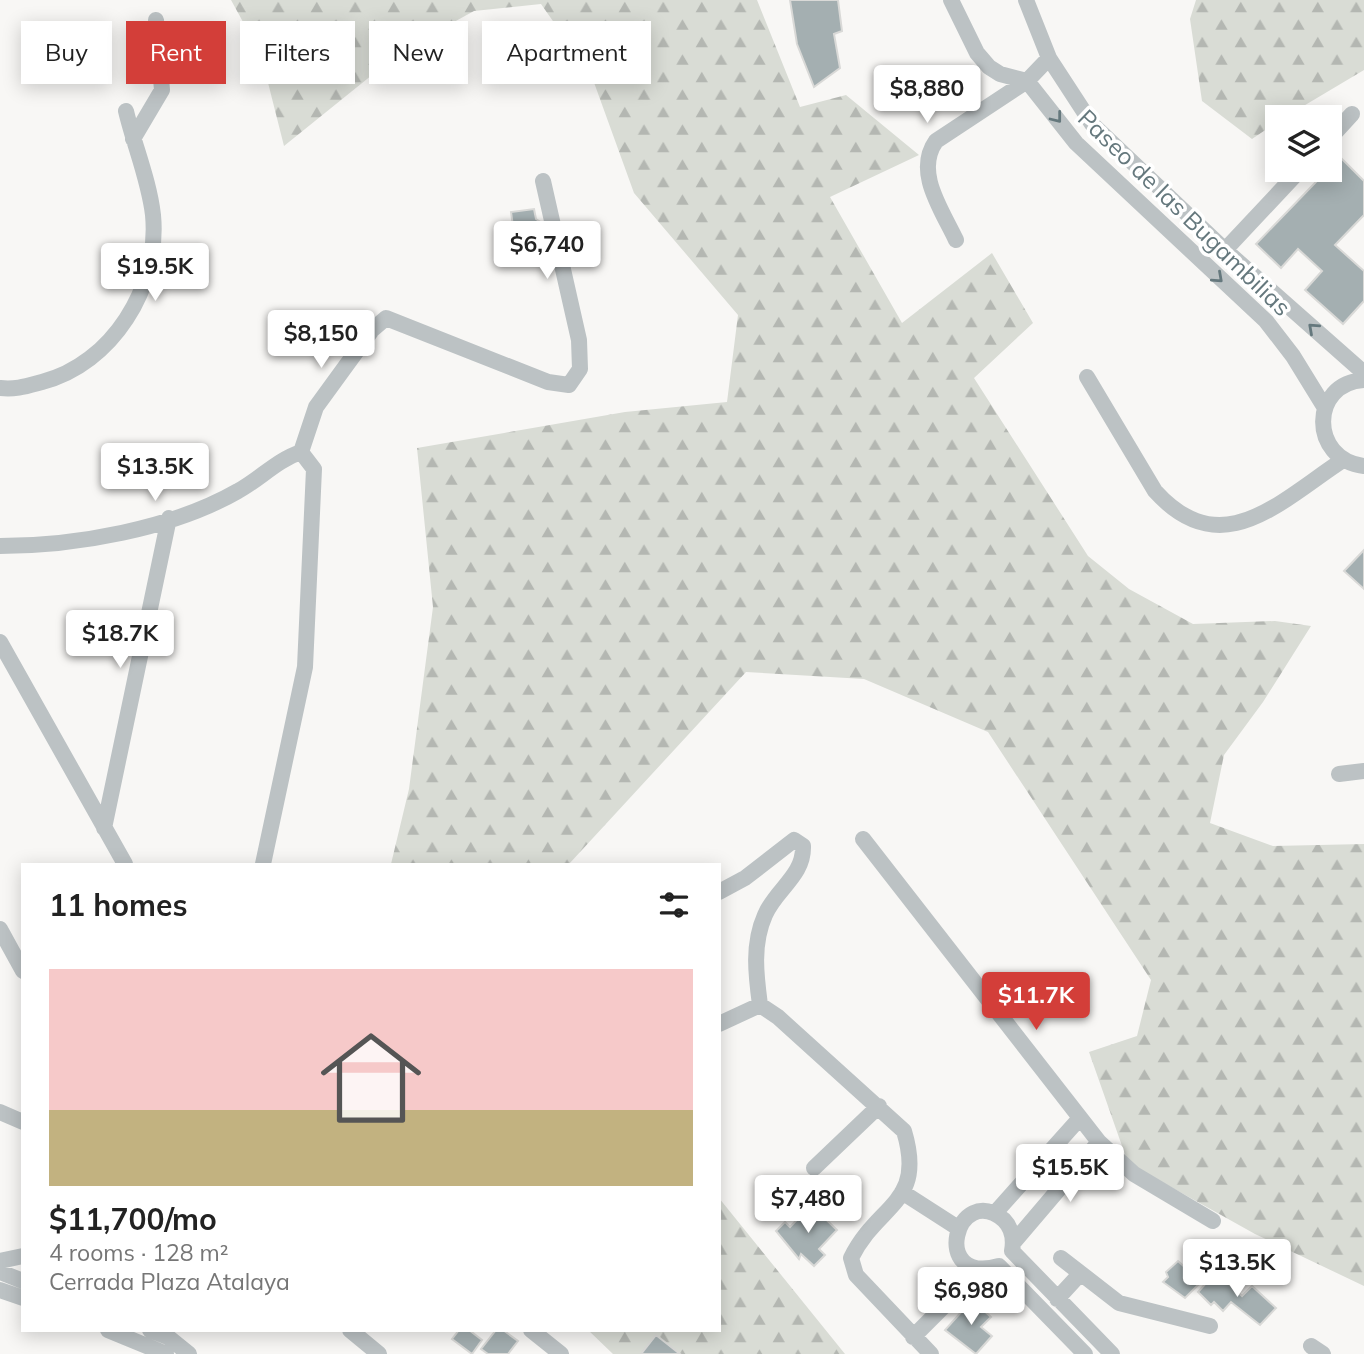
<!DOCTYPE html>
<html lang="en">
<head>
<meta charset="utf-8">
<style>
  :root { --surface:#fff; --page:#f6f6f6; --text:#222; --muted:#767676; --line:#e0e0e0; --accent:#d33e39 }
  body { margin:0; font-family:Mulish,sans-serif; background:var(--page); color:var(--text); height:100vh; display:flex; flex-direction:column; font-size:26px; white-space:nowrap }
  * { box-sizing:border-box; margin:0 }
  p { font-size:23px; color:var(--muted) }
  .icon { flex:none; width:38px; height:38px; fill:none; stroke:currentColor; stroke-width:2; stroke-linecap:round; stroke-linejoin:round }
  .map { position:relative; flex:1; overflow:hidden }
  .side { position:absolute; left:21px; top:863px; width:700px; height:469px; display:flex; flex-direction:column; background:var(--surface); border-radius:0px; box-shadow:0 4px 18px #0003 }
  .side>* { flex:none }
  .hud { position:absolute; left:21px; top:21px; width:700px; height:63px; display:flex; gap:14px }
  .fabs { position:absolute; left:1265px; top:105px; display:grid; gap:14px }
  .fabs a { display:grid; place-items:center; width:77px; height:77px; border-radius:0px; background:var(--surface); box-shadow:0 4px 18px #0003; font-size:35px }
  .price { position:absolute; translate:-50% -60px; padding:0 16px; border-radius:7px; background:#fff; color:#222; font-size:23px; line-height:46px; filter:drop-shadow(0 2px 4px #0008) }
  .price::after { content:''; position:absolute; left:50%; top:42px; width:21px; height:16px; margin-left:-10px; background:inherit; clip-path:polygon(0 0,100% 0,50% 100%) }
  .price.current { background:var(--accent); color:#fff }
  ul { padding:0; list-style:none }
  li { display:grid; align-content:center; gap:14px; height:371px; padding:0 28px }
  li+li { border-top:2px solid var(--line) }
  li span { display:grid; place-items:center; height:217px; border-radius:0px; color:#555 }
  li>.icon { margin-inline-start:auto }
  span .icon { width:126px; height:126px; fill:#fffc; stroke-width:1 }
  li b { font-size:30px }
  h2 { display:flex; justify-content:space-between; align-items:center; height:84px; padding:0 28px; font-size:30px }
  .chip { padding:0 24px; border-radius:0px; background:var(--surface); box-shadow:0 4px 18px #0003; font-size:24px; line-height:63px }
  .chip.current { background:var(--accent); color:#fff }
  .map>svg:first-child { display:block }
</style>
</head>
<body>
<div class="map">
<svg width="1364" height="1354" viewBox="0 0 1364 1354">
  <defs>
    <pattern id="forest-firs" width="22" height="20" patternUnits="userSpaceOnUse" patternTransform="scale(1.75)"><rect width="22" height="20" fill="#d9dcd5"/><path d="M5 1l3.5 6h-7zM16 11l3.5 6h-7z" fill="#b4b7b2"/></pattern>
  </defs>
  <rect width="100%" height="100%" fill="#f8f7f5"/>
  <path fill="url(#forest-firs)" d="M231,0H757L800,107L846,95L919,155L830,197L902,323L992,253L1033,323L974,378L1088,556L1129,589L1193,624L1275,621L1311,626L1263,702L1224,755L1210,823L1273,846L1364,844V1286L1255,1234L1128,1163L1089,1052L1137,1036L1151,980L988,732L864,679L746,672L569,864H391L409,789L433,607L417,448L625,412L727,402L738,315L634,193L592,77L541,4L474,11L403,50L284,146L261,55Z
    M1196,0H1364V70L1285,117H1278L1277,122L1252,139L1202,101L1190,19Z
    M719,1198L845,1354H613L588,1330H719Z"/>
  <path fill="#a4afb1" stroke="#d9d9d7" stroke-width="2" d="M790,0H838L842,31L834,34L840,68L814,87L797,44Z
    M1340,157L1364,181V215L1335,245L1364,271V301L1343,324L1305,290L1322,271L1298,249L1281,268L1256,244Z
    M534,209L536,219L542,223L545,240L515,241L511,212Z
    M1364,550V589L1344,571Z
    M811,1205L837,1230L819,1249L825,1255L814,1266L801,1254L799,1259L776,1231L785,1222L790,1227Z
    M1178,1261L1201,1282L1185,1298L1163,1282L1168,1277L1166,1272Z
    M1216,1272L1242,1296L1252,1286L1276,1308L1260,1325L1231,1302L1223,1311L1214,1302L1211,1305L1198,1292Z
    M972,1300L991,1317L981,1327L992,1336L976,1354L945,1330Z
    M459,1330H469L482,1340L472,1354L452,1339Z
    M496,1330H503L518,1341L508,1354H488L481,1349Z
    M656,1335L680,1354H641Z"/>
  <g fill="none" stroke-linecap="round" stroke-linejoin="round">
    <path stroke="#bcc2c4" stroke-width="16" d="M951,0L977,53L989,67L1000,74L1027,81L1076,143L1266,321L1293,356L1325,408
      M1026,0L1049,58L1092,124L1225,250L1364,373
      M1330,138L1352,114
      M133,139L162,90L156,20
      M956,240C942,210 914,172 936,141L1027,81L1049,58
      M1225,250L1300,170
      M1087,377L1155,491C1222,565 1280,501 1343,460
      M1364,380C1310,383 1309,459 1364,466
      M0,388C15,390 27,386 42,382C112,364 160,287 153,215C149,180 134,145 126,111
      M301,452L316,407L372,330L386,318L548,382L569,385L580,369L579,340L543,181
      M0,546C75,546 172,529 238,491C260,479 277,460 301,452
      M0,642L125,864
      M1339,774L1364,771
      M104,828L169,518
      M863,839L1099,1142L1134,1174L1213,1221
      M263,864L305,667L314,469L301,452
      M719,892L745,878L794,840L803,846C804,876 776,889 765,915C752,944 756,975 760,1005
      M0,929L23,971
      M719,1024L760,1005L778,1017L904,1131C926,1204 878,1203 851,1258L856,1275L931,1354
      M0,1112L23,1122
      M814,1168L879,1106
      M902,1192L958,1228
      M995,1213L1080,1118
      M1013,1243L1099,1142
      M1061,1258L1119,1303L1210,1326
      M0,1261L23,1256
      M0,1272L23,1281
      M0,1290L23,1298
      M1057,1299L1079,1275
      M108,1330L166,1354
      M150,1330L168,1337L189,1354
      M350,1330L379,1354
      M531,1330L561,1354
      M913,1337L961,1289
      M1311,1346L1323,1354
      M1085,1354L999,1266C929,1286 956,1180 1004,1220C1012,1228 1014,1240 1012,1251L1112,1354"/>
  </g>
  <defs><path id="oneway-chevron" d="M-2-3.5L2.5 0L-2 3.5" fill="none" stroke-width="1.6" stroke-linecap="round" stroke-linejoin="round" transform="scale(1.75)"/></defs>
  <g stroke="#65787d">
    <use href="#oneway-chevron" transform="translate(1057 118) rotate(52)"/>
    <use href="#oneway-chevron" transform="translate(1218 278) rotate(42)"/>
    <use href="#oneway-chevron" transform="translate(1313 328) rotate(-138)"/>
  </g>
  <g text-anchor="middle" stroke-width="7" stroke-linejoin="round" paint-order="stroke">
    <g font-size="24" fill="#65787d" stroke="#fff">
      <text transform="translate(1184 213) rotate(44)" y="8">Paseo de las Bugambilias</text>
    </g>
  </g>
</svg>
<div class="fabs">
<a><svg class="icon" aria-label="layers" viewBox="0 0 24 24"><path d="M12 4l9 5-9 5-9-5zM3 14l9 5 9-5"/></svg></a>
</div>
<b class="price" style="left:927px;top:125px">$8,880</b>
<b class="price" style="left:547px;top:281px">$6,740</b>
<b class="price" style="left:155px;top:303px">$19.5K</b>
<b class="price" style="left:321px;top:370px">$8,150</b>
<b class="price" style="left:155px;top:503px">$13.5K</b>
<b class="price" style="left:120px;top:670px">$18.7K</b>
<b class="price current" style="left:1036px;top:1032px">$11.7K</b>
<b class="price" style="left:1070px;top:1204px">$15.5K</b>
<b class="price" style="left:808px;top:1235px">$7,480</b>
<b class="price" style="left:1237px;top:1299px">$13.5K</b>
<b class="price" style="left:971px;top:1327px">$6,980</b>
<div class="hud">
<a class="chip">Buy</a>
<a class="chip current">Rent</a>
<a class="chip">Filters</a>
<a class="chip">New</a>
<a class="chip">Apartment</a>
</div>
<section class="side">
<h2>11 homes<svg class="icon" aria-label="filters" viewBox="0 0 24 24"><path d="M4 7h16M4 17h16"/><circle cx="9" cy="7" r="2"/><circle cx="15" cy="17" r="2"/></svg></h2>
<ul>
<li><span style="background:linear-gradient(#f6c9c9 65%,#c2b280 0)"><svg class="icon" aria-label="home" viewBox="0 0 24 24"><path d="M3 11l9-7 9 7M6 9v11h12V9"/></svg></span><div><b>$11,700/mo</b><p>4 rooms · 128 m²</p><p>Cerrada Plaza Atalaya</p></div></li>
</ul>
</section>
</div>
</body>
</html>
